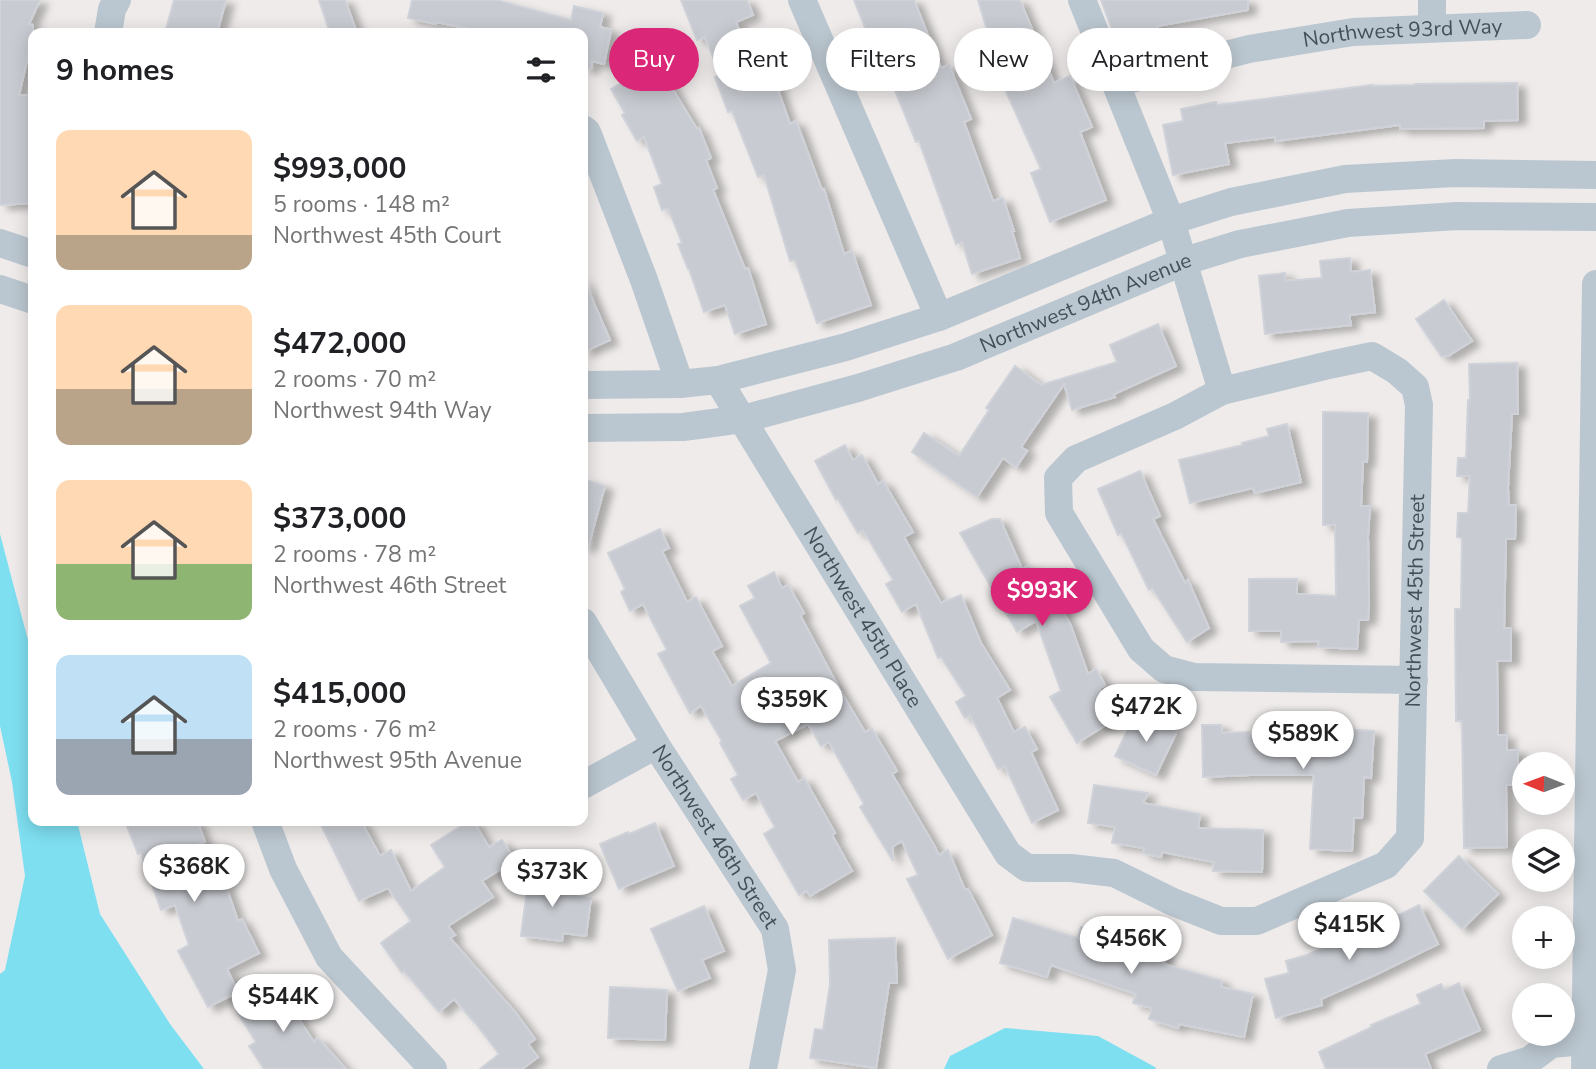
<!DOCTYPE html>
<html lang="en">
<head>
<meta charset="utf-8">
<style>
  :root { --surface:#fff; --page:#f2f2f2; --text:#202124; --muted:#757577; --accent:#db2777 }
  body { margin:0; font-family:"Nunito Sans",sans-serif; background:var(--page); color:var(--text); height:100vh; display:flex; flex-direction:column; font-size:26px; white-space:nowrap }
  * { box-sizing:border-box; margin:0 }
  p { font-size:23px; color:var(--muted) }
  .icon { flex:none; width:38px; height:38px; fill:none; stroke:currentColor; stroke-width:2; stroke-linecap:round; stroke-linejoin:round }
  .map { position:relative; flex:1; overflow:hidden }
  .drawer { position:absolute; left:28px; top:28px; width:560px; height:798px; display:flex; flex-direction:column; background:var(--surface); border-radius:14px; box-shadow:0 4px 18px #0003 }
  .drawer>* { flex:none }
  .top-card { position:absolute; left:609px; top:28px; width:665px; height:63px; display:flex; gap:14px }
  .needle { width:46px; rotate:271deg }
  .buttons { position:absolute; left:1512px; top:752px; display:grid; gap:14px }
  .buttons a { display:grid; place-items:center; width:63px; height:63px; border-radius:50%; background:var(--surface); box-shadow:0 4px 18px #0003; font-size:35px }
  .price { position:absolute; translate:-50% -60px; padding:0 16px; border-radius:24px; background:#fff; color:#222; font-size:23px; line-height:46px; filter:drop-shadow(0 2px 4px #0008) }
  .price::after { content:''; position:absolute; left:50%; top:42px; width:21px; height:16px; margin-left:-10px; background:inherit; clip-path:polygon(0 0,100% 0,50% 100%) }
  .price.selected { background:var(--accent); color:#fff }
  ul { padding:0; list-style:none }
  li { display:flex; align-items:center; gap:21px; height:175px; padding:0 28px }
  li span { display:grid; place-items:center; flex:none; width:196px; height:140px; border-radius:14px; color:#555 }
  li>.icon { margin-inline-start:auto }
  span .icon { width:84px; height:84px; fill:#fffc; stroke-width:1 }
  li b { font-size:30px }
  h2 { display:flex; justify-content:space-between; align-items:center; height:84px; padding:0 28px; font-size:30px }
  .tag { padding:0 24px; border-radius:32px; background:var(--surface); box-shadow:0 4px 18px #0003; font-size:24px; line-height:63px }
  .tag.selected { background:var(--accent); color:#fff }
  .map>svg:first-child { display:block }
</style>
</head>
<body>
<div class="map">
<svg width="1596" height="1069" viewBox="0 0 1596 1069">
  <defs>
    <filter id="shadow"><feDropShadow dx="8" dy="4.5" stdDeviation="3.5" flood-color="#0004"/></filter>
  </defs>
  <rect width="100%" height="100%" fill="#efebeb"/>
  <path fill="#7edff1" d="M0,534L33,659V821H77L100,914L170,1024L204,1069H0V974L5,970L25,876L12,782L0,726Z
    M1005,1028L1098,1036L1155,1067L1156,1069H944L950,1056Z"/>
  <path fill="#c8cbd1" stroke="#cfd2d8" stroke-width="2" filter="url(#shadow)" d="M0,0H40L29,24L33,25V53L29,52L19,95H33V203L0,205Z
    M174,0H226L217,33H165Z
    M319,0H345L357,33H330Z
    M412,0H496L571,20L574,6L603,13L600,27L611,30L604,64L592,61L591,69L583,68V33H480L481,31L436,22V24L408,18Z
    M681,0H747L753,15L736,22L752,64L772,56L780,79L775,81L790,124L796,121L822,190L824,189L844,254L852,251L871,305L817,323L795,260L790,261L764,175L758,177L732,111L728,112L715,77L720,75L705,37L697,40Z
    M854,0H914L941,68L949,65L971,119L964,122L993,201L1003,198L1014,231H1012L1020,258L972,274L962,242L956,244L919,141L916,142L894,88L909,81L893,40L873,48Z
    M978,0H1020L1054,83L1070,76L1092,127L1080,132L1106,200L1050,222L1031,173L1041,169L1004,87L984,35L988,33Z
    M1101,0H1248V10L1157,26L1159,32L1126,41L1123,29L1113,32Z
    M656,62L697,129L699,128L711,158L706,160L717,188L713,190L745,269L748,268L766,324L735,334L725,305L704,312L689,269H688L678,244L682,243L668,208L662,210L654,187L662,184L644,137L637,141L622,115L625,113L611,89Z
    M1517,83L1518,120L1484,121V128L1400,129V125L1275,141V137L1225,143L1229,164L1173,175L1163,125L1183,121L1181,109L1216,102L1217,105L1373,85V86L1415,85V84Z
    M1350,258L1351,272L1370,270L1375,312L1349,315L1351,325L1265,334L1259,276L1285,273V281L1322,278L1320,261Z
    M583,278L610,340L583,352Z
    M1444,300L1472,341L1448,356H1441L1416,319Z
    M1158,324L1176,366L1114,394L1115,397L1072,410L1064,384L1021,447L1027,451L1016,467L1003,458L977,497L912,452L924,433L959,456L989,410L986,408L1015,366L1041,385L1117,362L1110,345Z
    M1517,363L1518,414H1512L1508,488L1509,505H1516L1515,539H1506L1504,628H1511V661H1497L1498,735H1507V750H1518V785H1506L1507,847L1464,848L1462,721H1456L1455,609H1461L1462,538L1457,537L1458,513H1468L1470,476H1457L1458,458H1466L1468,400H1470L1469,364Z
    M1323,412L1368,413L1367,462H1363L1361,506H1370L1368,536L1369,604L1368,620H1359L1357,649L1318,647L1319,641L1281,642V631H1249V579H1297V594L1336,596L1335,525H1323Z
    M1287,424L1301,482L1255,493L1253,488L1190,503L1179,460L1243,445L1242,443L1269,436L1267,429Z
    M845,445L853,460L862,455L878,484L883,481L913,532L904,537L941,603L961,595L981,643L1010,690L997,698L1014,732L1025,727L1037,749L1031,752L1058,810L1032,823L1005,766L998,769L970,715L965,718L956,702L966,696L941,657L938,658L916,604L902,612L886,584L893,580L863,530L858,533L838,499L836,500L815,461Z
    M1140,471L1160,516L1153,519L1185,583L1188,580L1209,628L1187,642L1152,588L1149,590L1121,533L1118,535L1098,489Z
    M583,479L605,486L588,547H583Z
    M992,519H1000L1022,569L1028,566L1043,592L1050,587L1071,626L1088,674L1096,669L1105,685L1099,689L1117,718L1077,743L1050,697L1061,691L1036,621L1017,632L960,533Z
    M660,529L669,548L662,551L687,602L696,597L722,646L712,651L732,686L771,663L740,606L755,598L748,586L774,572L782,588L788,585L804,613L800,615L840,690L865,732L872,729L897,771L892,774L934,845L939,855L948,850L965,890L968,889L992,935L948,959L907,879L918,875L902,841L892,847L893,861L860,807L864,804L829,742L821,746L808,724L775,741L798,782L804,778L835,833L832,835L852,871L810,896L807,891L799,895L764,834L775,827L756,793L743,800L731,779L738,775L720,743L722,741L701,706L690,713L658,654L667,650L643,604L630,611L621,592L625,589L608,553Z
    M1136,712L1177,731L1156,775L1115,756Z
    M1202,725H1221L1222,733L1249,732V736H1295V726L1374,731L1371,778L1364,777L1362,818H1354L1352,851L1310,849L1314,775H1250L1203,777Z
    M1094,785L1148,793L1143,803L1200,814L1198,828L1263,830L1262,872L1213,871L1214,862L1162,852L1161,857L1143,853L1144,848L1112,843L1115,827L1088,823Z
    M125,821H197L205,842L198,844L214,890L226,886L238,921L242,919L259,953L227,969L238,992L208,1007L178,951L189,945L175,905L161,910L141,853L138,854Z
    M319,821H361L380,856L391,850L411,891L445,867L431,845L469,821H473L489,847L502,840L515,860L482,881L493,897L448,926L455,935L450,938L515,1012L535,1039L528,1044L538,1057L522,1069H480L499,1054L476,1024L454,999L439,1012L404,971L402,973L381,943L411,921L388,888L359,901Z
    M655,823L674,866L619,889L600,844L628,832L629,834Z
    M1459,856L1498,894L1462,929L1424,891Z
    M530,866L558,870L554,893L591,898L586,936L563,933L562,941L521,936Z
    M1419,905L1438,944L1375,975L1321,999L1322,1005L1276,1018L1265,979L1289,973L1286,961L1307,955L1363,930L1364,932Z
    M704,906L724,951L702,960L710,978L678,991L651,929Z
    M1013,918L1078,938L1081,927L1149,950V949L1166,954L1164,964L1222,981L1221,987L1253,994L1244,1037L1179,1024L1178,1028L1149,1019L1152,1008L1133,1003L1136,994L1051,965L1047,977L1000,963Z
    M895,938L897,983H889L876,1068L810,1058L815,1029L823,1030L830,984L829,940Z
    M281,981L296,1004L291,1007L314,1042L318,1038L346,1069H264L249,1046L256,1042L236,1010Z
    M1459,983L1480,1030L1425,1054L1431,1069H1326L1319,1052L1372,1027L1371,1025L1421,1004L1417,995L1441,984L1444,990Z
    M610,987L667,990L665,1040L608,1038Z"/>
  <g fill="none" stroke-linecap="round" stroke-linejoin="round">
    <g stroke="#bbc7d0" stroke-width="28">
      <path d="M802,0L939,317"/>
      <path d="M1082,0L1171,221L1222,391"/>
      <path d="M1432,28V0"/>
      <path d="M108,33L112,9L117,0"/>
      <path id="s1" d="M1116,83L1249,49L1353,32L1527,25"/>
      <path d="M583,129L587,132L644,280L680,384"/>
      <path d="M0,243L33,254"/>
      <path d="M0,289L33,300"/>
      <path id="s2" d="M718,380L1008,854L1027,868H1071L1114,873L1173,902L1221,921H1257L1386,865L1410,838L1419,405L1415,387L1397,371L1372,356L1329,365L1222,391L1175,416L1076,459L1058,478L1059,513L1141,649L1164,669L1194,677L1414,680"/>
      <path d="M583,385L680,384L718,380L846,347L939,317L1171,221L1231,202L1345,179L1455,173L1596,175"/>
      <path id="s3" d="M583,428L683,427L743,419L858,388L956,357L1185,261L1240,244L1348,223L1457,216L1596,217"/>
      <path id="s4" d="M583,622L656,745L775,929L782,970L763,1069"/>
      <path d="M583,785L656,745"/>
      <path d="M265,821L283,869L329,957L433,1069"/>
      <path d="M1501,1069L1530,1060L1551,1044L1596,1040"/>
      <path d="M1585,1069L1596,284"/>
    </g>
  </g>
  <g text-anchor="middle" stroke-width="5" stroke-linejoin="round" paint-order="stroke">
    <g font-size="21" fill="#43505a" stroke="#fff">
      <text dy="7" stroke="none"><textPath href="#s1" startOffset="292">Northwest 93rd Way</textPath></text>
      <text dy="7" stroke="none"><textPath href="#s3" startOffset="523">Northwest 94th Avenue</textPath></text>
      <text dy="7" stroke="none"><textPath href="#s2" startOffset="1234">Northwest 45th Street</textPath></text>
      <text dy="7" stroke="none"><textPath href="#s2" startOffset="278">Northwest 45th Place</textPath></text>
      <text dy="7" stroke="none"><textPath href="#s4" startOffset="252">Northwest 46th Street</textPath></text>
    </g>
  </g>
</svg>
<div class="buttons">
<a><svg class="needle" viewBox="-14 -14 28 28"><path d="M0-13l5 13h-10z" fill="#e53935"/><path d="M0 13l5-13h-10z" fill="#757577"/></svg></a>
<a><svg class="icon" aria-label="layers" viewBox="0 0 24 24"><path d="M12 4l9 5-9 5-9-5zM3 14l9 5 9-5"/></svg></a>
<a>+</a>
<a>−</a>
</div>
<b class="price selected" style="left:1042px;top:628px">$993K</b>
<b class="price" style="left:792px;top:737px">$359K</b>
<b class="price" style="left:1146px;top:744px">$472K</b>
<b class="price" style="left:1303px;top:771px">$589K</b>
<b class="price" style="left:194px;top:904px">$368K</b>
<b class="price" style="left:552px;top:909px">$373K</b>
<b class="price" style="left:1349px;top:962px">$415K</b>
<b class="price" style="left:1131px;top:976px">$456K</b>
<b class="price" style="left:283px;top:1034px">$544K</b>
<div class="top-card">
<a class="tag selected">Buy</a>
<a class="tag">Rent</a>
<a class="tag">Filters</a>
<a class="tag">New</a>
<a class="tag">Apartment</a>
</div>
<section class="drawer">
<h2>9 homes<svg class="icon" aria-label="filters" viewBox="0 0 24 24"><path d="M4 7h16M4 17h16"/><circle cx="9" cy="7" r="2"/><circle cx="15" cy="17" r="2"/></svg></h2>
<ul>
<li><span style="background:linear-gradient(#ffd9b3 75%,#b9a48a 0)"><svg class="icon" aria-label="home" viewBox="0 0 24 24"><path d="M3 11l9-7 9 7M6 9v11h12V9"/></svg></span><div><b>$993,000</b><p>5 rooms · 148 m²</p><p>Northwest 45th Court</p></div></li>
<li><span style="background:linear-gradient(#ffd9b3 60%,#b9a48a 0)"><svg class="icon" aria-label="home" viewBox="0 0 24 24"><path d="M3 11l9-7 9 7M6 9v11h12V9"/></svg></span><div><b>$472,000</b><p>2 rooms · 70 m²</p><p>Northwest 94th Way</p></div></li>
<li><span style="background:linear-gradient(#ffd9b3 60%,#8fb573 0)"><svg class="icon" aria-label="home" viewBox="0 0 24 24"><path d="M3 11l9-7 9 7M6 9v11h12V9"/></svg></span><div><b>$373,000</b><p>2 rooms · 78 m²</p><p>Northwest 46th Street</p></div></li>
<li><span style="background:linear-gradient(#bfe0f5 60%,#9aa5b1 0)"><svg class="icon" aria-label="home" viewBox="0 0 24 24"><path d="M3 11l9-7 9 7M6 9v11h12V9"/></svg></span><div><b>$415,000</b><p>2 rooms · 76 m²</p><p>Northwest 95th Avenue</p></div></li>
</ul>
</section>
</div>
</body>
</html>
